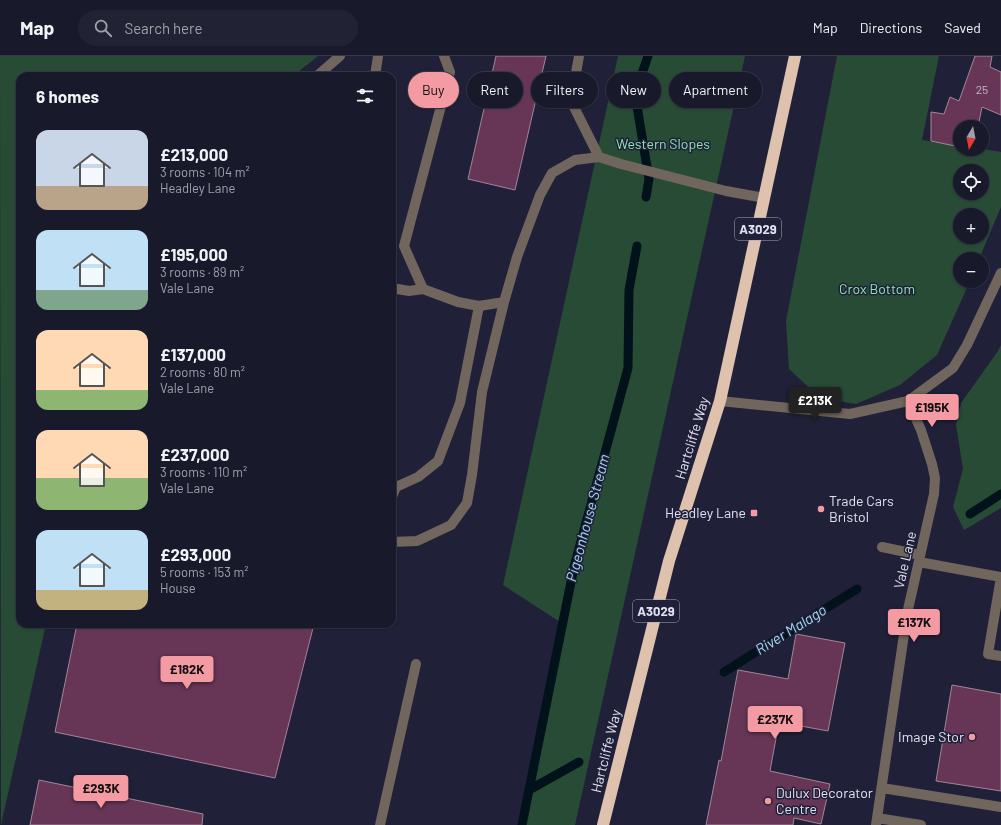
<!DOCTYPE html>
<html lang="en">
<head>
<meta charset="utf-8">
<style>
  :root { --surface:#18192b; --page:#212233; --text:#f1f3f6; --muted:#9fa0a9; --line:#363847; --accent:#f49aa3 }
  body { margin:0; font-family:Barlow,sans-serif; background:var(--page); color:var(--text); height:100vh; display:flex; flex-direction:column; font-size:15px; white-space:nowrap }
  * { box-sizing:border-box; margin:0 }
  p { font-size:13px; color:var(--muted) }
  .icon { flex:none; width:22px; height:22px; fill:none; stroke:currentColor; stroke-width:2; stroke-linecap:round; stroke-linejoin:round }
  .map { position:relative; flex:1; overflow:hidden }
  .drawer { position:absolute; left:16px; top:16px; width:380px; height:556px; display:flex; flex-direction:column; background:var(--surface); border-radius:12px; box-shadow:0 1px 3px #0004,0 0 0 1px var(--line) }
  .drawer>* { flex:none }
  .hud { position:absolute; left:408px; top:16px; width:380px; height:36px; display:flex; gap:8px }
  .needle { width:26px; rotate:190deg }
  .buttons { position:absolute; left:953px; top:64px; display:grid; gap:8px }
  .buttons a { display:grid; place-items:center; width:36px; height:36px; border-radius:50%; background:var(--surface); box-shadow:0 1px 3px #0004,0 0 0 1px var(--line); font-size:20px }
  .price { position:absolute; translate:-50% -34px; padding:0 9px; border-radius:4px; background:var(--accent); color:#111; font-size:13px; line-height:26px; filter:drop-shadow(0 1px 2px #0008) }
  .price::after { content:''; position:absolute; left:50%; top:24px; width:12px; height:9px; margin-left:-6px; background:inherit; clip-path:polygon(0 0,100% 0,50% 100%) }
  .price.current { background:#222; color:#fff }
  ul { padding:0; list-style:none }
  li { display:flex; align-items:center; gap:12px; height:100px; padding:0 20px }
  li span { display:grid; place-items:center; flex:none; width:112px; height:80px; border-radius:12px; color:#555 }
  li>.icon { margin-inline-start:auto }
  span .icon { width:48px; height:48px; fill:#fffc; stroke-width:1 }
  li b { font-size:17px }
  h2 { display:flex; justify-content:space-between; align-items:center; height:48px; padding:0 20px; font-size:17px }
  .chip { padding:0 14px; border-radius:18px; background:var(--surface); box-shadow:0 1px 3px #0004,0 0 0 1px var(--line); font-size:14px; line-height:36px }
  .chip.current { background:var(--accent); color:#111 }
  header { display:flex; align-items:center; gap:24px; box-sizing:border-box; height:56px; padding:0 20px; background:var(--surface); border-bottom:1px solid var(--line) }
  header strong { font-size:19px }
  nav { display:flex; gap:22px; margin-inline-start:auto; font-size:14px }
  .search { width:280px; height:36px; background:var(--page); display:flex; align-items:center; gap:10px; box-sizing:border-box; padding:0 14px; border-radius:22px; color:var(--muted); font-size:15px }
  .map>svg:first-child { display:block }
</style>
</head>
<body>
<header>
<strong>Map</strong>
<div class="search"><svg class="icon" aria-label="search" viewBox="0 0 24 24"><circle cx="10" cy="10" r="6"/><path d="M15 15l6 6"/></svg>Search here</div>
<nav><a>Map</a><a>Directions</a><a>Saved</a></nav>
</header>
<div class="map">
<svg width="1001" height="769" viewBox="0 0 1001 769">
  <rect width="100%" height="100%" fill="#202139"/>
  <path fill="#284b36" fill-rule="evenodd" d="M0,0H318L293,20H20V568H46L1,769Z
    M618,0H745L575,769H520L560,566L503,529Z
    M837,0H939L922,84L960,90V93H982L1001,96V151L979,203H960V225H970L937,299L900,329L856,348L820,342L789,313L786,265ZM960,115H982V137H960ZM960,159H982V181H960Z
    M1001,289V452L964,474L953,451L963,413L956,369L961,347L998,295Z"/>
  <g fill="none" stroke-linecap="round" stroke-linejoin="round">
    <path stroke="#01121b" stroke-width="9" d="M646,141L649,123L635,38L648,0
      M970,458L1001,438
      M724,616L857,533
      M529,734L574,511L628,312L629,234L637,190
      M522,769L529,734L579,706"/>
  </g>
  <path fill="#673657" stroke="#a28597" d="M496,0H546L515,134L468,123Z
    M975,0H992L990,11L1001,16V59L982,51L978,71H960V91L931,85V56L944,58L950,41L959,45Z
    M77,568H314L275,722L55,676Z
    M796,578L845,587L828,675L779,666L770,715L830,728L821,768L794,762L793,769H706L719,704L721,705L738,614L788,623Z
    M952,629L1001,638V735L936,725Z
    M39,724L203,758L202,769H30Z"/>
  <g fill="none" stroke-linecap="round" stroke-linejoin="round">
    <path stroke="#71665d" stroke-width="10" d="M444,0L450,16L404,190L423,233L458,246L479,250L504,246
      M579,0L571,45L599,101
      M317,20L340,0
      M375,20L378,0
      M392,232L409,235L423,233
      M720,345L850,358L908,345L953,312L967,289L1001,217
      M392,441L396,431L418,421L438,405L460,347L479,250
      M392,486L417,485L451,469L467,447L472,419L482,336L504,246L517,201L540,139L552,117L575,104L599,101L621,108L726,135L765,142
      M882,491L920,499
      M919,506L1001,521L988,598L1001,600
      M882,732L1001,751
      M877,762L921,769
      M380,769L416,608
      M876,769L907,558L934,438L935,422L932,408L921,374L908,345"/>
    <path stroke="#dfc2ad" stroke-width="12" d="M603,769L669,505L720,345L795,0"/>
  </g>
  <g fill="#f49aa3" stroke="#202139" stroke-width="1.5">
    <circle cx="821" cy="453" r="4"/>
    <rect x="750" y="453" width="8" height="8" rx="2"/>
    <circle cx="972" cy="681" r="4"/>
    <circle cx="768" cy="745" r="4"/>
  </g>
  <g text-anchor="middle" stroke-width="3" stroke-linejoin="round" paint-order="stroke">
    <g font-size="12" fill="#c2b7cb">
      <text x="982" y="38">25</text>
    </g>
    <g fill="#202139" stroke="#a6a8ba" stroke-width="1">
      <rect x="735" y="162" width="46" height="22" rx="3"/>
      <rect x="633" y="544" width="46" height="22" rx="3"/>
    </g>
    <g font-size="13" font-weight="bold" fill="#e0e2f2">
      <text x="758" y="178">A3029</text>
      <text x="656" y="560">A3029</text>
    </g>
    <g font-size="14" fill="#8ce3ae" stroke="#202139">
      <text x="663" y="93">Western Slopes</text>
      <text x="877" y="238">Crox Bottom</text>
    </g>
    <g font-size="14" fill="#e0e2f2" stroke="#202139">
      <text transform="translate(692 382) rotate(-73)" y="5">Hartcliffe Way</text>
      <text transform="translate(905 504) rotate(-77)" y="5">Vale Lane</text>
      <text transform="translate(606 695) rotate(-76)" y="5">Hartcliffe Way</text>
    </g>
    <g font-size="14" fill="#e0e2f2" stroke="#202139" text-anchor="start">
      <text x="829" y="450">Trade Cars<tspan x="829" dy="16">Bristol</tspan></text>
      <text x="746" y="462" text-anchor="end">Headley Lane</text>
      <text x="964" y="686" text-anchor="end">Image Stor</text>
      <text x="776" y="742">Dulux Decorator<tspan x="776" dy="16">Centre</tspan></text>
    </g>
    <g font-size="15" font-style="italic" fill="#a1d6f3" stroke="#202139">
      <text transform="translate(588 462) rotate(-75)" y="5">Pigeonhouse Stream</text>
      <text transform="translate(791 574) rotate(-32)" y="5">River Malago</text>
    </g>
  </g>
</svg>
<div class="buttons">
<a><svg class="needle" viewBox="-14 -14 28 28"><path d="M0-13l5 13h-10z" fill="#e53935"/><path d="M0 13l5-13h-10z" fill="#9fa0a9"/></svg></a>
<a><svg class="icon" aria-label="locate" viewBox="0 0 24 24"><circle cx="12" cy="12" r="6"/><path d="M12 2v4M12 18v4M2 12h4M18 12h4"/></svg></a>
<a>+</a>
<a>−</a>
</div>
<b class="price current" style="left:815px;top:365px">£213K</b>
<b class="price" style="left:932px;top:372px">£195K</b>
<b class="price" style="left:914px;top:587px">£137K</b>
<b class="price" style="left:187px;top:634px">£182K</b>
<b class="price" style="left:775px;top:684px">£237K</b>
<b class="price" style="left:101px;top:753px">£293K</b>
<div class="hud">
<a class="chip current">Buy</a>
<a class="chip">Rent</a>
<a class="chip">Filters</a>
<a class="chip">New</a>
<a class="chip">Apartment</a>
</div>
<section class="drawer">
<h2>6 homes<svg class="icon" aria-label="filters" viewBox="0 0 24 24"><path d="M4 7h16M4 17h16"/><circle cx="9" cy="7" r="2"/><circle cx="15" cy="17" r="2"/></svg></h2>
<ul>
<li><span style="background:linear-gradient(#c9d6e8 70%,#b9a48a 0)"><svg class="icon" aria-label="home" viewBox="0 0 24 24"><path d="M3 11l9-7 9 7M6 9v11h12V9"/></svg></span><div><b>£213,000</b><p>3 rooms · 104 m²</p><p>Headley Lane</p></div></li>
<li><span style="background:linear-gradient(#bfe0f5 75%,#7fa58c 0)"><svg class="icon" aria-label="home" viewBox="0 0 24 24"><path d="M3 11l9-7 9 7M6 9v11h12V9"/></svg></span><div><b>£195,000</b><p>3 rooms · 89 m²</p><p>Vale Lane</p></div></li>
<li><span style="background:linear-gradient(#ffd9b3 75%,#8fb573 0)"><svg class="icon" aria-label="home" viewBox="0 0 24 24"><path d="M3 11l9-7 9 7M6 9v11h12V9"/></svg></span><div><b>£137,000</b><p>2 rooms · 80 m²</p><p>Vale Lane</p></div></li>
<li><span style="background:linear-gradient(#ffd9b3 60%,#8fb573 0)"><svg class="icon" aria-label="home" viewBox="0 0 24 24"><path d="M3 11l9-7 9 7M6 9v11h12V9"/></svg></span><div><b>£237,000</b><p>3 rooms · 110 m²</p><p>Vale Lane</p></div></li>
<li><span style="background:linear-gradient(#bfe0f5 75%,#c2b280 0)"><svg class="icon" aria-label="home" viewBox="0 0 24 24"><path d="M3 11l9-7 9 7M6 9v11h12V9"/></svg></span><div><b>£293,000</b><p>5 rooms · 153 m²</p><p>House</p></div></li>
</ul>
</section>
</div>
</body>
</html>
